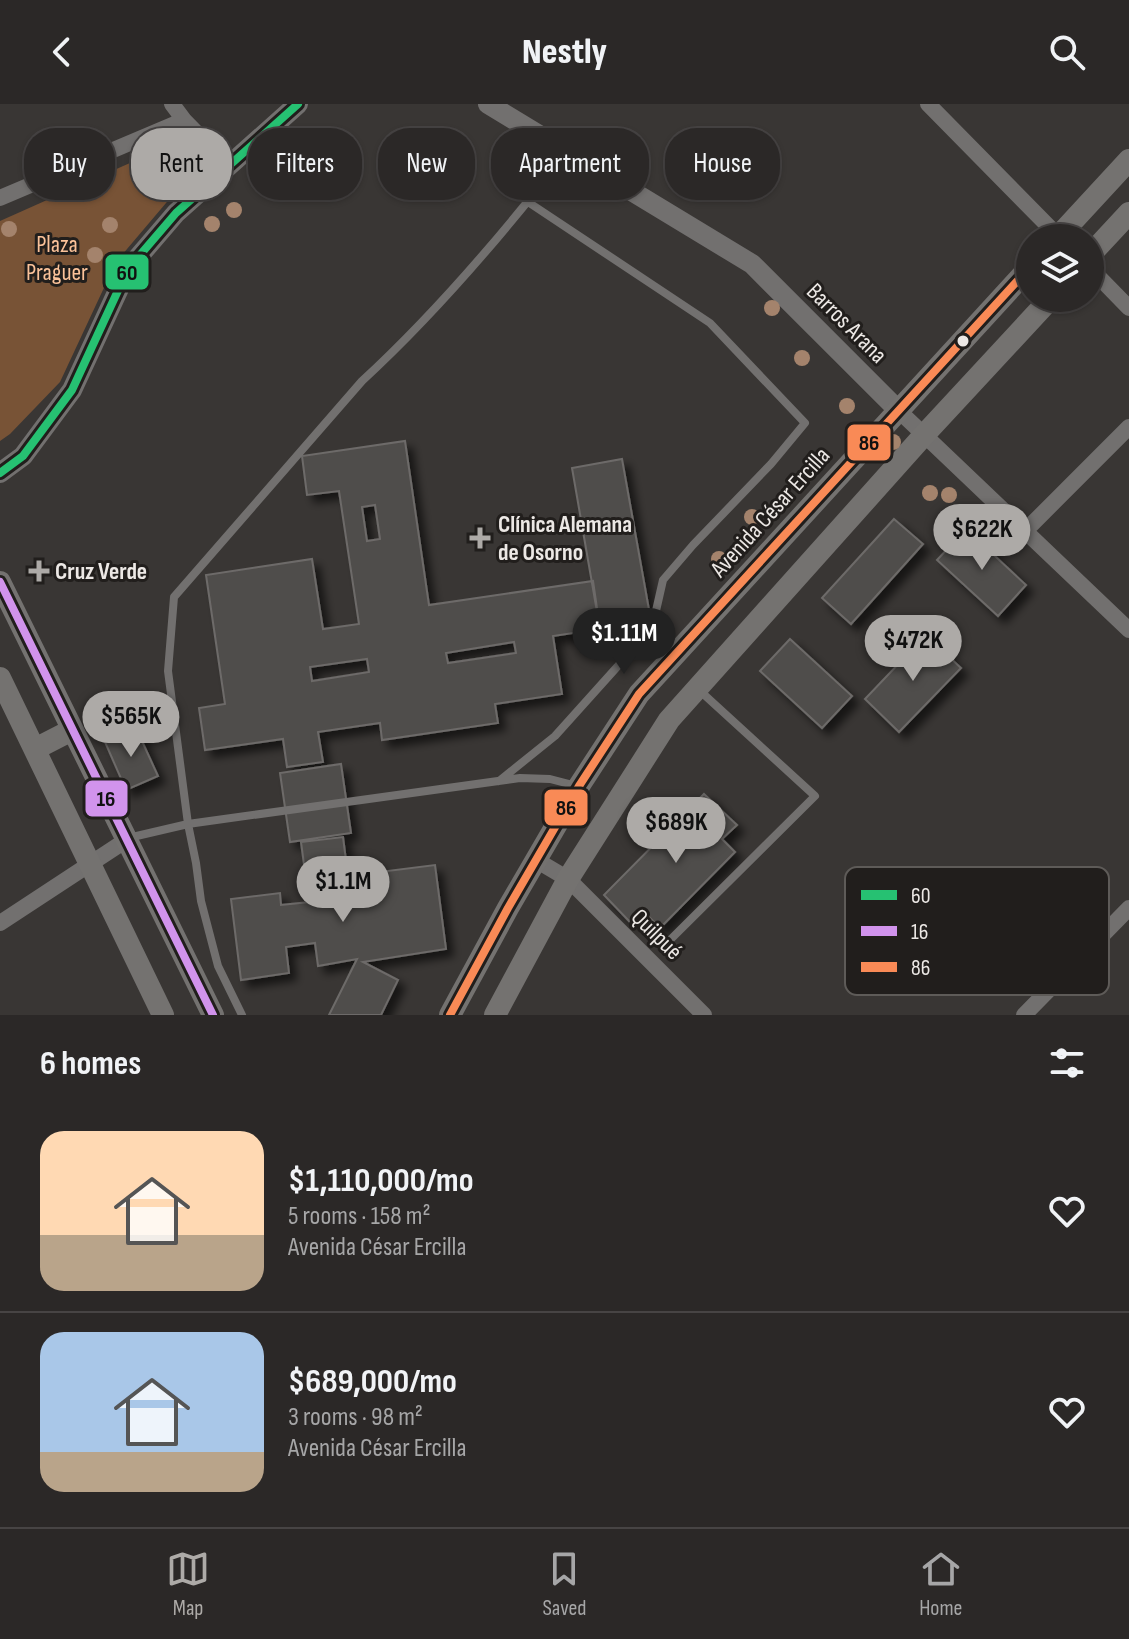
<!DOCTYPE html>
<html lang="en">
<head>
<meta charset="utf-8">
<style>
  :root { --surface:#2b2827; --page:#33302f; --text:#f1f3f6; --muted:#a6a6a7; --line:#474444; --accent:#adaaa7 }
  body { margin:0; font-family:"Sofia Sans Condensed",sans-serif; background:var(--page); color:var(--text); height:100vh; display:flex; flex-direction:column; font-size:30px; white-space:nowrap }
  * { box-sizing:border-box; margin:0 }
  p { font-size:26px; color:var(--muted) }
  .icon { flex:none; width:44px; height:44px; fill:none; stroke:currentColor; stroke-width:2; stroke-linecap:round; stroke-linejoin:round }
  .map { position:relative; height:911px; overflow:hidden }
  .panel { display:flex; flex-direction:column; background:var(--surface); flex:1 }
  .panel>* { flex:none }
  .hud { position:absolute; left:24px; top:24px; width:1082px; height:72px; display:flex; gap:16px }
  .fabs { position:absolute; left:1016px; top:120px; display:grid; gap:16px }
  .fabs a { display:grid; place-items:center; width:88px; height:88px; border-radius:50%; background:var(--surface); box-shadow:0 2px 6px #0004,0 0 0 2px var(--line); font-size:40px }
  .price { position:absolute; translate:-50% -68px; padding:0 18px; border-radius:28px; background:var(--accent); color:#111; font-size:26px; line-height:52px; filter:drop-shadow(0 2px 4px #0008) }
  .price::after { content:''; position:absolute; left:50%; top:48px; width:24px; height:18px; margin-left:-12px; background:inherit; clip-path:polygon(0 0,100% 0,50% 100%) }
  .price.selected { background:#222; color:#fff }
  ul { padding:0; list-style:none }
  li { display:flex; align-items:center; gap:24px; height:200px; padding:0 40px }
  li+li { border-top:2px solid var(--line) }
  li span { display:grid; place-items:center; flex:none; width:224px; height:160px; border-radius:24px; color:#555 }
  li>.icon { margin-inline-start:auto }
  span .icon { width:96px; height:96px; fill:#fffc; stroke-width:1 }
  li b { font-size:34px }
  h2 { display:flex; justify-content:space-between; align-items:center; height:96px; padding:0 40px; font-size:34px }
  .pill { padding:0 28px; border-radius:32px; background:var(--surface); box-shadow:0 2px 6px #0004,0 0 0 2px var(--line); font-size:28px; line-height:72px }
  .pill.selected { background:var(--accent); color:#111 }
  header { display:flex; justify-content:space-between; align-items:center; height:104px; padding:0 40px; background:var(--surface); font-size:36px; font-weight:800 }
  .tab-bar { display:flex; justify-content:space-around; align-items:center; height:112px; border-top:2px solid var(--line); background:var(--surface); font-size:22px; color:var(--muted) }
  .tab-bar a { display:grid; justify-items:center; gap:4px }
  .tab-bar .selected { color:var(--accent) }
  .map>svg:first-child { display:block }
</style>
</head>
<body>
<header><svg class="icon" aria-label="back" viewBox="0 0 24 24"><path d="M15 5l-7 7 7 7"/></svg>Nestly<svg class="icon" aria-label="search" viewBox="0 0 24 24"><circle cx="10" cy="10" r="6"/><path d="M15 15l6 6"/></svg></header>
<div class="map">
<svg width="1129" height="911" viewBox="0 0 1129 911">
  <defs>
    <filter id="shadow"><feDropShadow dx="7" dy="7" stdDeviation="4" flood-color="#0009"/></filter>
  </defs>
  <rect width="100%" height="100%" fill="#393634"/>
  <path fill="#785336" d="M168,42L194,66L116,158L60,278L10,330L0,337V117Z"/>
  <path fill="#504d4b" stroke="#6d6b69" stroke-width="2" fill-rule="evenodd" filter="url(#shadow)" d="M405,337L429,501L593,477L600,525L553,532L562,590L495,600L498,619L382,636L380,619L318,628L323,658L287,663L283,635L205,646L199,604L225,600L206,471L312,455L323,525L359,520L339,387L307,391L302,352ZM375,401L380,435L367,437L362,403ZM514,538L516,549L448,559L446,549ZM367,555L369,568L312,577L310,563Z
    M622,355L651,517L600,525L572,364Z
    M894,415L923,440L851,520L822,494Z
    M966,425L1026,481L998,512L937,456Z
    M926,531L961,564L899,628L865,595Z
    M790,535L852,592L822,624L760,567Z
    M136,624L158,672L126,686L105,638Z
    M341,660L351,729L290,738L280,669Z
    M704,690L737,721L722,735L735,748L660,824L641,805L629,817L604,791Z
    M343,733L348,772L435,761L446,845L363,858L398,876L381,911H329L357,855L318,862L315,839L286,843L289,869L241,876L231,795L280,789L281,801L309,798L301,738Z"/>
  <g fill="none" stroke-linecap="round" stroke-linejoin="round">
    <path stroke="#72706f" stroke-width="8" d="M499,677L555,632L617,563L653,520L663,476L693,441L771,360L805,319L710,219L528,98
      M128,734L188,720L520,674L550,675L577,682
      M669,837L815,692L699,586
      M242,911L218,862L201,797L196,759L188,720L168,567L174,493L362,277C437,208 504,129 567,48"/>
    <path stroke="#72706f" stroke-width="16" d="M172,0L184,16L228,61
      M928,0L1060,134
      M0,94L184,16
      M1090,164L1129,204
      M898,306L1129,526
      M1025,427L1129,323
      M536,756L568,775L704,911
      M0,819L128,735
      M1024,911L1129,804"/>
    <path stroke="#72706f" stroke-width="20" d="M488,0L752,160L898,306
      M0,369L23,352L72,286L128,165L176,109L298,0"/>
    <path stroke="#747270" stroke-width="22" d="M1057,134L1129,56
      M1090,151L1129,109
      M0,478L213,911
      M0,574L163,911
      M35,645L72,626
      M450,911L508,804L579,682L639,590L1030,163
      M495,911L568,775L669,616L924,331L1051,194"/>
    <defs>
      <path id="bus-1" d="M0,369L23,352L72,286L128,165L176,109L298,0"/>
      <path id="bus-2" d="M0,478L213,911"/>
      <path id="bus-3" d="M450,911L508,804L579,682L639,590L1030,163"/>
    </defs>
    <use href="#bus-1" stroke="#211e1c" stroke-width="14"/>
    <use href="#bus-2" stroke="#211e1c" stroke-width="14"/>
    <use href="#bus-3" stroke="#211e1c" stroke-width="14"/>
    <use href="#bus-1" stroke="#26c172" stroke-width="8"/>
    <use href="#bus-2" stroke="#d193ec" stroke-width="8"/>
    <use href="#bus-3" stroke="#f98a56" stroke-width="8"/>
  </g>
  <g fill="#a4836c">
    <circle cx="173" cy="43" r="8"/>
    <circle cx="234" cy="106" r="8"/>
    <circle cx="212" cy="120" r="8"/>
    <circle cx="110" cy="121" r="8"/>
    <circle cx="9" cy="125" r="8"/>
    <circle cx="95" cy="151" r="8"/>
    <circle cx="772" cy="204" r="8"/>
    <circle cx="802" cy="254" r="8"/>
    <circle cx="847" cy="302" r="8"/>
    <circle cx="893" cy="338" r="8"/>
    <circle cx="930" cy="389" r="8"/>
    <circle cx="949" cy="391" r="8"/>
    <circle cx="752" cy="413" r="8"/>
    <circle cx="719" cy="455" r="8"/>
  </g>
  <circle fill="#ece8e5" stroke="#211e1c" stroke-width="3" cx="963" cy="237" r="7"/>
  <g fill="#adaaa7" stroke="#211e1c" stroke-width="3">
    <path d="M476 422h8v8h8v8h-8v8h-8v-8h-8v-8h8z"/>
    <path d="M35 455h8v8h8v8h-8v8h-8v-8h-8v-8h8z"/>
  </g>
  <g text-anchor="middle" stroke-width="6" stroke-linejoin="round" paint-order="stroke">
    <g font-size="24" fill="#fbc299" stroke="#211e1c">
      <text x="57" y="148">Plaza<tspan x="57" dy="28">Praguer</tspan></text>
    </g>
    <g font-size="24" fill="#ece8e5" stroke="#211e1c">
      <text transform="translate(847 219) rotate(45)" y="8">Barros Arana</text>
      <text transform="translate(770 408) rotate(-48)" y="8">Avenida César Ercilla</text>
      <text transform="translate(657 830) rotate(45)" y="8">Quilpué</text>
    </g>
    <g font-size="24" font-weight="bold" fill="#ece8e5" stroke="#211e1c" text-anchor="start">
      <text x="498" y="428">Clínica Alemana<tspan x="498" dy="28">de Osorno</tspan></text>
      <text x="55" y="475">Cruz Verde</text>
    </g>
  </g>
  <rect x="845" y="763" width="264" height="128" rx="12" fill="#211e1c" stroke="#5e5b58" stroke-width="2"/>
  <rect x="861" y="786" width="36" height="10" fill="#26c172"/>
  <rect x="861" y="822" width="36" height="10" fill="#d193ec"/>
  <rect x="861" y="858" width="36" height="10" fill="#f98a56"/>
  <g font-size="22" fill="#ece8e5">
    <text x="911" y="799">60</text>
    <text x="911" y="835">16</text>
    <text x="911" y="871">86</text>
  </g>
  <g stroke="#211e1c" stroke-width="3">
    <rect x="104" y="149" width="46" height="38" rx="8" fill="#26c172"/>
    <rect x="846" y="319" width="46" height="39" rx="8" fill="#f98a56"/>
    <rect x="84" y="675" width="45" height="39" rx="8" fill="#d193ec"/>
    <rect x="543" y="684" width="46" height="39" rx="8" fill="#f98a56"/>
  </g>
  <g font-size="22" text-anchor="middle" font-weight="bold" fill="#111">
    <text x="127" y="176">60</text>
    <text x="869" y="346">86</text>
    <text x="106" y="702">16</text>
    <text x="566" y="711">86</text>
  </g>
</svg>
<div class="fabs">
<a><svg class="icon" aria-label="layers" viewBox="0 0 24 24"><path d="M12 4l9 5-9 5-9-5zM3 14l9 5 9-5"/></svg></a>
</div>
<b class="price" style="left:982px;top:468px">$622K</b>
<b class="price selected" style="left:624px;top:572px">$1.11M</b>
<b class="price" style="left:913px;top:579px">$472K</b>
<b class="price" style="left:131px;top:655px">$565K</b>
<b class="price" style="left:676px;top:761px">$689K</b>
<b class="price" style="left:343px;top:820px">$1.1M</b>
<div class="hud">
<a class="pill">Buy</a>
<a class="pill selected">Rent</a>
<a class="pill">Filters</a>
<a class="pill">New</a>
<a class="pill">Apartment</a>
<a class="pill">House</a>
</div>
</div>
<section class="panel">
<h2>6 homes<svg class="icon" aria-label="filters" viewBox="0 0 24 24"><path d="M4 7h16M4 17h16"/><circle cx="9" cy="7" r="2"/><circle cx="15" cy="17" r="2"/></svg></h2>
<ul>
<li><span style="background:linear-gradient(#ffd9b3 65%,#b9a48a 0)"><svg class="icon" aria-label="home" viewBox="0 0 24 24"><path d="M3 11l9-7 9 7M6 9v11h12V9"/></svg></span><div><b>$1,110,000/mo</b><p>5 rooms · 158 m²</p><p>Avenida César Ercilla</p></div><svg class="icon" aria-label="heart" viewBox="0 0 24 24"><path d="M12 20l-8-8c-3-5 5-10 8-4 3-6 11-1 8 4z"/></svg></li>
<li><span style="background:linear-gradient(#a9c7e8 75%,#b9a48a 0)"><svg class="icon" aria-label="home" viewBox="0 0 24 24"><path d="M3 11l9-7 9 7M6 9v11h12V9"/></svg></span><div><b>$689,000/mo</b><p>3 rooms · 98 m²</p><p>Avenida César Ercilla</p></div><svg class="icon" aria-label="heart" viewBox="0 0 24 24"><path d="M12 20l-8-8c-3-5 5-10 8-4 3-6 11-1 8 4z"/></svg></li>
</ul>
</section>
<nav class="tab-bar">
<a class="selected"><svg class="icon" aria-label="map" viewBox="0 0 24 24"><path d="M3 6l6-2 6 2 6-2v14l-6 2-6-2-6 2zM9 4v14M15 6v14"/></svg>Map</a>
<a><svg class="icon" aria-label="saved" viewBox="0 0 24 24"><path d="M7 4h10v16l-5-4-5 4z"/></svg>Saved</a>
<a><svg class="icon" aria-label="home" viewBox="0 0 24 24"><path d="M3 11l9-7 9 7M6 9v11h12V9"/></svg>Home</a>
</nav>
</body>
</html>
